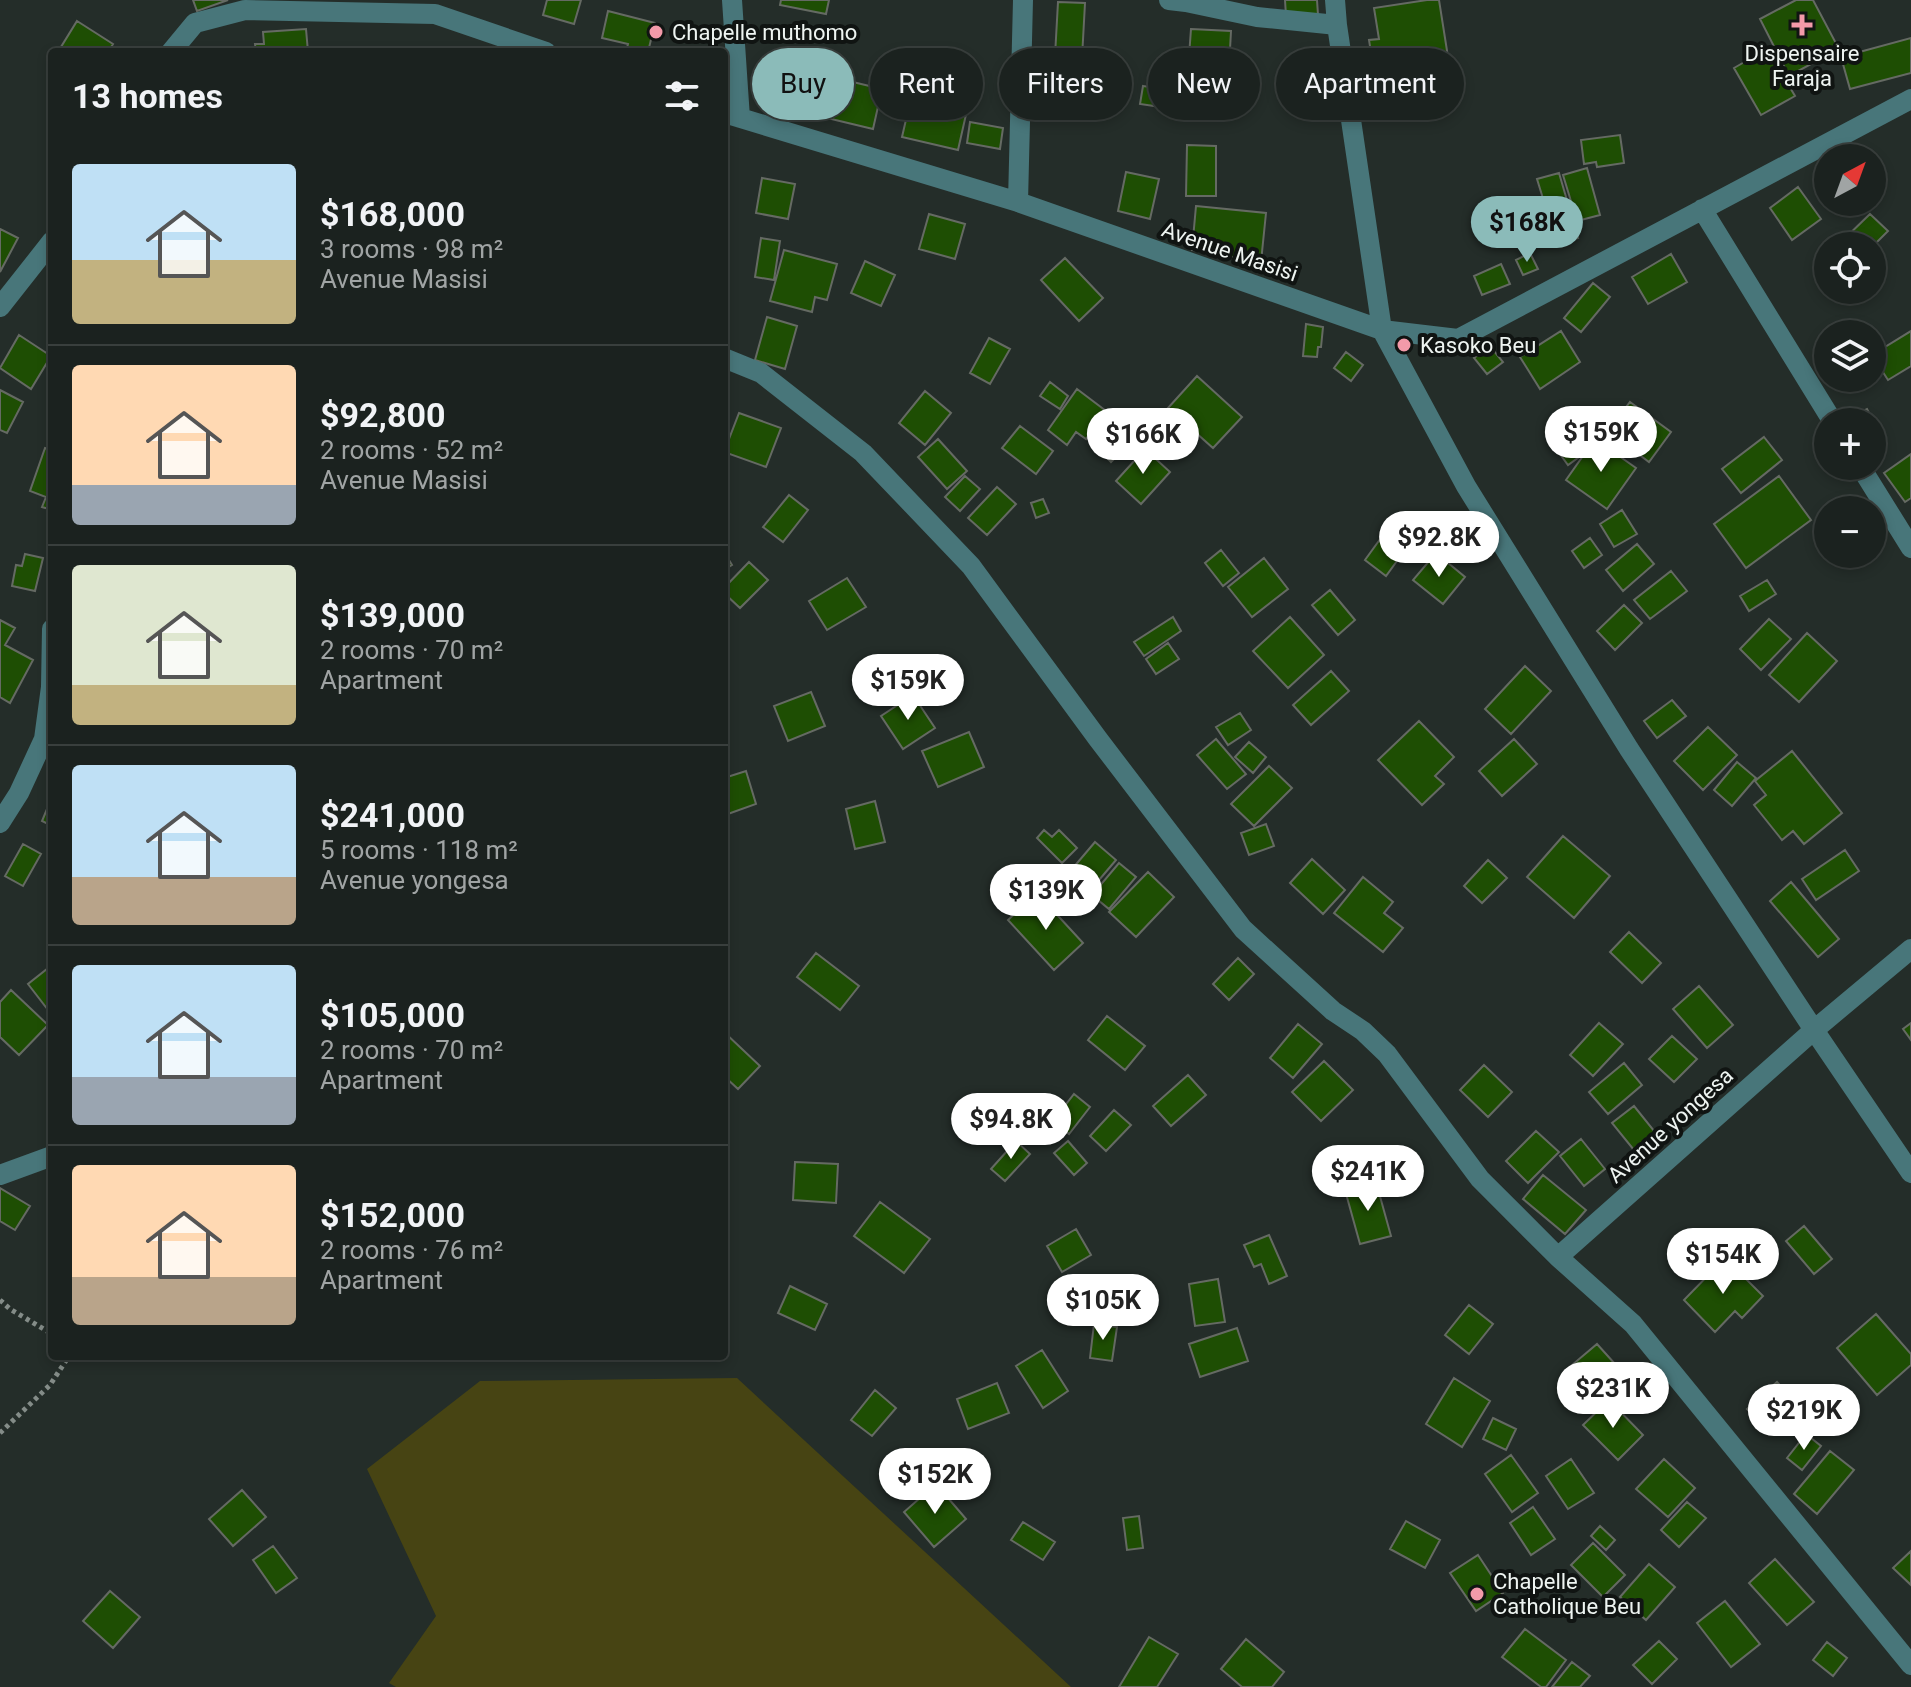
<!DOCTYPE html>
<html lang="en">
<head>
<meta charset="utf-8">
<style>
  :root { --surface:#1b221f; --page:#242a28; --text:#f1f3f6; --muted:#a0a4a4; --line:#393f3d; --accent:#8bbbb9 }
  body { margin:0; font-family:Roboto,sans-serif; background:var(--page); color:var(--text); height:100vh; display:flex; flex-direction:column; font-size:30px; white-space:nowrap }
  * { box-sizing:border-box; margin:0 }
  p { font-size:26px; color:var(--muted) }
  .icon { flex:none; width:44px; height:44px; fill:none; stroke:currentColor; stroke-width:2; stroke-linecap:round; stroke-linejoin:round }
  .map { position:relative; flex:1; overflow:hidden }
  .drawer { position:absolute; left:48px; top:48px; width:680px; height:1312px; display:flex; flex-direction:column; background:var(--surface); border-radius:8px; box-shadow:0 4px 12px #0003,0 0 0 2px var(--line) }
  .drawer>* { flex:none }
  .top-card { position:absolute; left:752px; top:48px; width:760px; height:72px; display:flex; gap:16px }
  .needle { width:52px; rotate:41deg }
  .buttons { position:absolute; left:1814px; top:144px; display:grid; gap:16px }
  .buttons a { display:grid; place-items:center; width:72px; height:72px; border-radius:50%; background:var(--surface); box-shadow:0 4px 12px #0003,0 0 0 2px var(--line); font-size:40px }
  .price { position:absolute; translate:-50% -68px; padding:0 18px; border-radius:28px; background:#fff; color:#222; font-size:26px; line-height:52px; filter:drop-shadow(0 2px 4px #0008) }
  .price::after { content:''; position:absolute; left:50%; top:48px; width:24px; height:18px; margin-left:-12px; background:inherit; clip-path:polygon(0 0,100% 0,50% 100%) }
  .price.active { background:var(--accent); color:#111 }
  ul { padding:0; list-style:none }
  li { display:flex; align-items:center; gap:24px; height:200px; padding:0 24px }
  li+li { border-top:2px solid var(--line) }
  li span { display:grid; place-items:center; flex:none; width:224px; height:160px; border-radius:8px; color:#555 }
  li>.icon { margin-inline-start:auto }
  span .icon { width:96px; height:96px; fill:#fffc; stroke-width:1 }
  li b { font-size:34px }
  h2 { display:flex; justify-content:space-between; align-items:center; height:96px; padding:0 24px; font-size:34px }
  .tag { padding:0 28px; border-radius:36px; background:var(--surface); box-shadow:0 4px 12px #0003,0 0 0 2px var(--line); font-size:28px; line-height:72px }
  .tag.active { background:var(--accent); color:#111 }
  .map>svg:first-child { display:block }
</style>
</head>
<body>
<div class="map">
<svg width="1911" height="1687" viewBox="0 0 1911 1687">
  <rect width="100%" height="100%" fill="#242d29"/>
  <path fill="#474413" d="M737,1378L1071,1687H396L389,1683L436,1616L367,1469L480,1381Z"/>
  <path fill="#1e4e03" stroke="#656a63" stroke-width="2" d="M193,0H228L197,11Z
    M547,0H581L574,24L543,15Z
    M781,0H829L826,14L780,5Z
    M1285,0H1317L1318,15L1286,16Z
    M1427,0H1439L1454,95L1390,105L1385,75L1375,77L1369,40L1379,39L1374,8Z
    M1796,0H1813L1839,49L1789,76L1760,19Z
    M1058,2L1085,3L1082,58L1055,56Z
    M608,11L655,23L648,52H626L628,44L602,38Z
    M77,21L113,44L108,52H70L61,47Z
    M306,29L308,52H256L255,44H264L263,32Z
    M1191,29L1231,31L1228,86L1187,84Z
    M1911,38V73L1850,89L1841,57Z
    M322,48L362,52H322Z
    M1767,49L1795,96L1761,115L1734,68Z
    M832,77L882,89L873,129L823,117Z
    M1143,86L1163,89L1161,107L1140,104Z
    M911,98L967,110L958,150L902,137Z
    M970,122L1003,128L1000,149L967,143Z
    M1620,135L1624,163L1597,167L1596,162L1584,164L1581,140Z
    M1187,145L1216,146V196H1186Z
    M1587,168L1600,215L1577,221L1563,175Z
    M1126,172L1159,179L1150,219L1118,211Z
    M1559,173L1578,238L1557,244L1537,179Z
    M762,178L795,184L788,219L756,213Z
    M1798,187L1821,219L1792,240L1770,208Z
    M1196,206L1266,213L1261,262L1192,250Z
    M929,214L965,224L955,259L919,249Z
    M1870,214L1888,231L1872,247L1841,246L1839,244Z
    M0,229L18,238L0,272Z
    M761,238L780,241L774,280L755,277Z
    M784,250L837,264L827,300L815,297L812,312L770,301Z
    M1530,253L1538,269L1523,275L1516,260Z
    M1671,254L1687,282L1648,304L1632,277Z
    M1065,258L1103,298L1079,321L1041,280Z
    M865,261L895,275L881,306L851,293Z
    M1501,264L1510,284L1482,295L1474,276Z
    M1593,283L1610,297L1581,332L1564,318Z
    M767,317L797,326L785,369L755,360Z
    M1306,324L1323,327L1321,347H1318L1317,357L1303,356Z
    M1561,331L1580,362L1540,389L1520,357Z
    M1911,331V366L1888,380L1872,355Z
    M19,335L51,356L31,389L0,368Z
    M989,338L1010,349L990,384L970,373Z
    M1490,346L1503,362L1487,374L1474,358Z
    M1346,352L1363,365L1351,381L1334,368Z
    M1197,376L1242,417L1213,448L1168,408Z
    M1050,382L1068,396L1060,409L1040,396Z
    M1077,389L1106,411L1086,439L1076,432L1067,445L1048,430Z
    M0,390L23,402L7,433L0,430Z
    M925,391L951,413L925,445L899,423Z
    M1630,402L1671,432L1649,462L1608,431Z
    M1867,409L1878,432L1872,434V422H1849L1847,419Z
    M739,413L781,428L766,467L724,452Z
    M1123,422L1137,436L1111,462L1097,447Z
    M1020,426L1053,451L1036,474L1002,448Z
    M1574,436L1586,452L1568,465L1557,450Z
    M1764,437L1782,460L1741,493L1722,469Z
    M938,439L967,471L947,489L918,457Z
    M1595,439L1636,468L1607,509L1566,480Z
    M45,448L52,451V510L42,507L46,497L30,491Z
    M1145,449L1170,472L1141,504L1116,481Z
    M1911,454V498L1905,502L1884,473Z
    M965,476L980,489L960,511L945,497Z
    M1779,476L1811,520L1746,568L1714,524Z
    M997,487L1016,504L987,535L968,518Z
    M789,495L808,510L783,542L763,527Z
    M1043,499L1049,513L1036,518L1031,503Z
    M1622,510L1637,534L1614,547L1600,524Z
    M1397,516L1418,532L1386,576L1365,560Z
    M1590,538L1602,555L1584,568L1572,551Z
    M1637,544L1654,564L1623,591L1606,570Z
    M1221,550L1239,573L1223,586L1205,563Z
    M724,552L732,565L724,570Z
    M1436,553L1465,577L1443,604L1413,580Z
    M25,554L43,558L35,591L12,586L16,565L22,566Z
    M1264,558L1288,589L1252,617L1228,587Z
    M749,562L768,580L740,608L724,593V588Z
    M1671,571L1687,591L1650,619L1634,600Z
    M847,578L866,607L827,630L809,601Z
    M1767,580L1776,594L1749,611L1740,596Z
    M1330,590L1355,620L1338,635L1312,605Z
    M1624,605L1642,623L1615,650L1597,631Z
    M1173,617L1181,631L1144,656L1134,642Z
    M1290,617L1324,655L1288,688L1253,651Z
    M1769,619L1791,639L1761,670L1740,649Z
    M0,620L15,628L5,645L33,660L10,703L0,697Z
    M1807,633L1837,661L1799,702L1769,675Z
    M1168,643L1179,659L1156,674L1146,659Z
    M1525,666L1551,691L1511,734L1485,709Z
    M1331,671L1349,691L1311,725L1293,705Z
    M811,692L825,726L788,741L774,706Z
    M913,695L935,728L903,749L881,716Z
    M1672,700L1686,716L1657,738L1644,721Z
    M1240,713L1251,730L1228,745L1216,727Z
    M1419,721L1454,757L1435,776L1444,784L1422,805L1378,760Z
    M1708,727L1737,755L1703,790L1674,761Z
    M969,732L984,767L938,787L922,751Z
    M1216,739L1246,774L1227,789L1197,755Z
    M1514,739L1537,764L1502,796L1479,771Z
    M1249,742L1266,757L1253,773L1235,757Z
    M1792,751L1842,813L1804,844L1793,831L1782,840L1754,805L1766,795L1755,781Z
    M1737,762L1756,778L1732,806L1714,790Z
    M1269,766L1292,788L1254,826L1231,804Z
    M746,771L756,804L725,815L724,778Z
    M52,797V826L42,821Z
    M875,801L885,842L855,849L846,809Z
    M1266,824L1274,846L1249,855L1241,833Z
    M1044,830L1052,837L1059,830L1077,848L1062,863L1037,838Z
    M1563,836L1610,876L1574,918L1527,877Z
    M1095,842L1116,860L1088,893L1067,875Z
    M23,844L41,854L23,886L5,876Z
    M1845,850L1859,871L1816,900L1802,879Z
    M1312,859L1345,890L1323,914L1290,883Z
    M1488,860L1507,878L1482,903L1464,886Z
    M1119,863L1136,877L1109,909L1092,895Z
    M1148,872L1174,897L1136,937L1109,912Z
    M1363,877L1393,902L1384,913L1403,928L1383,952L1334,913Z
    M1791,882L1839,939L1818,957L1770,901Z
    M1037,893L1083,943L1054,970L1008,920Z
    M1629,932L1661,963L1642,983L1610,952Z
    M816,953L859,986L840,1010L797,977Z
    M1238,958L1254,974L1229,1000L1213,984Z
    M47,969L52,975V1015L28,984Z
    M1699,986L1733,1025L1707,1048L1673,1009Z
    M11,990L48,1025L19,1055L0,1037V1002Z
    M1107,1016L1145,1046L1125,1070L1088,1040Z
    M1599,1023L1623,1044L1593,1076L1570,1055Z
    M1911,1023V1040L1903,1029Z
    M1298,1024L1322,1044L1293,1078L1270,1058Z
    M724,1032L760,1066L738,1089L724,1076Z
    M1672,1036L1697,1059L1674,1082L1649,1059Z
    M1324,1061L1353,1090L1321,1121L1292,1092Z
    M1624,1063L1642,1085L1608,1114L1589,1092Z
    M1484,1065L1512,1092L1488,1117L1460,1090Z
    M1188,1075L1206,1095L1171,1126L1153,1106Z
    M1074,1094L1090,1107L1069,1134L1053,1121Z
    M1634,1106L1659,1137L1638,1155L1612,1123Z
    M1114,1110L1131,1125L1106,1151L1090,1136Z
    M1536,1131L1559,1152L1528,1183L1506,1161Z
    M1581,1139L1605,1169L1584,1186L1560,1156Z
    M1016,1141L1030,1154L1005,1181L991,1169Z
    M1068,1141L1087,1163L1074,1175L1054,1153Z
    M795,1162L838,1164L836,1203L793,1200Z
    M1543,1175L1586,1210L1565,1234L1523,1199Z
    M1376,1182L1391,1236L1360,1244L1345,1190Z
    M0,1188L30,1206L15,1230L0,1221Z
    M880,1202L930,1239L904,1273L854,1236Z
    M1804,1226L1832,1259L1814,1274L1786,1241Z
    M1076,1229L1091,1255L1062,1272L1047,1246Z
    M1269,1235L1287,1276L1269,1284L1261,1264L1254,1267L1244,1245Z
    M1725,1258L1763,1296L1742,1318L1735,1311L1715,1332L1684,1300Z
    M1218,1279L1225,1322L1195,1326L1189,1284Z
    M790,1286L827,1304L815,1330L778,1313Z
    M1469,1305L1493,1324L1469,1354L1445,1335Z
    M1876,1314L1911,1354V1365L1877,1395L1837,1348Z
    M1094,1324L1117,1327L1112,1361L1090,1358Z
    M1237,1328L1248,1361L1200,1377L1189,1344Z
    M1597,1344L1615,1364L1590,1386L1572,1365Z
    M1042,1350L1068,1391L1043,1408L1016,1366Z
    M1454,1378L1490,1401L1462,1447L1426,1424Z
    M1777,1382L1794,1401L1765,1428L1747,1409Z
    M997,1383L1009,1413L968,1429L957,1399Z
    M875,1390L896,1408L872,1436L851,1420Z
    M1609,1400L1643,1435L1618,1460L1583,1425Z
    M1493,1418L1516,1429L1506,1450L1483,1439Z
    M1806,1434L1821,1446L1802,1470L1787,1458Z
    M1830,1451L1854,1470L1817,1514L1794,1494Z
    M1511,1455L1538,1493L1512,1512L1485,1474Z
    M1571,1459L1594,1493L1568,1509L1546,1476Z
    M1664,1459L1695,1488L1668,1517L1636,1489Z
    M936,1484L966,1519L934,1547L904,1512Z
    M242,1490L266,1517L233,1546L209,1519Z
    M1687,1502L1706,1518L1679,1547L1661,1530Z
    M1533,1507L1555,1539L1531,1555L1510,1523Z
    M1139,1516L1143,1548L1127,1550L1123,1518Z
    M1406,1521L1440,1540L1425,1568L1390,1549Z
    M1023,1522L1055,1542L1043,1560L1011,1540Z
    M1600,1526L1615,1540L1606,1550L1591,1536Z
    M1593,1543L1625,1575L1603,1597L1571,1565Z
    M273,1546L297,1578L276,1593L253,1560Z
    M1911,1551V1585L1893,1568Z
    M1478,1555L1503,1593L1476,1611L1450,1573Z
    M1775,1559L1814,1602L1787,1625L1749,1583Z
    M1649,1564L1675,1587L1646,1620L1620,1597Z
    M110,1591L140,1617L113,1648L83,1621Z
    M1725,1601L1760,1644L1731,1667L1697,1623Z
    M1525,1629L1566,1660L1546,1687H1541L1502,1657Z
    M1149,1637L1178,1654L1157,1687H1119Z
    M1246,1639L1284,1672L1272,1687H1242L1221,1669Z
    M1659,1641L1677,1659L1652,1684L1633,1665Z
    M1827,1642L1847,1658L1833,1676L1813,1660Z
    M1572,1662L1590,1676L1580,1687H1552Z"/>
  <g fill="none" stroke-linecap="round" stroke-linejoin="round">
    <path stroke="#848c88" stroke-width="5" stroke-dasharray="4 4" stroke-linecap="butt" d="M0,1300L10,1309L52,1334
      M0,1433L50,1385L69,1356"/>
    <path stroke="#48767a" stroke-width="20" d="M732,0L740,118
      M1169,0L1186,2L1257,17L1337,25
      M1335,0L1337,25L1382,330L1466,486L1629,749L1814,1030L1911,1173
      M171,52L195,23L245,10L435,14L546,52
      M724,113L1018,202L1382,330L1458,339L1911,99
      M1018,202L1023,0
      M1702,209L1833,422
      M0,307L52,241
      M724,358L761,373L863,453L971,566L1098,739L1243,929L1333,1011L1363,1031L1387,1054L1480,1179L1558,1257L1633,1324L1911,1665
      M1860,466L1911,548
      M0,823L19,793L44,739L51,687L52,629
      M0,1175L52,1156
      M1558,1257L1814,1030L1911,949"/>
  </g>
  <g fill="#f39aa9" stroke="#101412" stroke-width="3">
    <path d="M1798 13h8v8h8v8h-8v8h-8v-8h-8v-8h8z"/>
    <circle cx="656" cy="32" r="8"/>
    <circle cx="1404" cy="345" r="8"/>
    <circle cx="1477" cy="1594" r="8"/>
  </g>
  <g text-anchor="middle" stroke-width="8" stroke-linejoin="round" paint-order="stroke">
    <g font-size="22" fill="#eef4f1" stroke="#101412" text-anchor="start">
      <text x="672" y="40">Chapelle muthomo</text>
      <text x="1802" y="61" text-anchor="middle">Dispensaire<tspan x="1802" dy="25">Faraja</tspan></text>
      <text x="1420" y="353">Kasoko Beu</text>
      <text x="1493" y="1589">Chapelle<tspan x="1493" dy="25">Catholique Beu</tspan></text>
    </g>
    <g font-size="22" fill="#eef4f1" stroke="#101412">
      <text transform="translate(1230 251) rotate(19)" y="8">Avenue Masisi</text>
      <text transform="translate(1670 1125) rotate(-42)" y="8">Avenue yongesa</text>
    </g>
  </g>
</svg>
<div class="buttons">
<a><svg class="needle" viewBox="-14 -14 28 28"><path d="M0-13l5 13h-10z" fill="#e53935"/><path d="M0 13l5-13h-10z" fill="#a0a4a4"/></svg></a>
<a><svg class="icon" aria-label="locate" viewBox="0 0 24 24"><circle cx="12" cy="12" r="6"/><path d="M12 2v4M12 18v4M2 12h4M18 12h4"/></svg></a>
<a><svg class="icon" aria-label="layers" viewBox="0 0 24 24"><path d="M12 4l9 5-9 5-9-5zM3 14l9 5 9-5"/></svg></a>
<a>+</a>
<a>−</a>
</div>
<b class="price active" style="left:1527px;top:264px">$168K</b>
<b class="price" style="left:1601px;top:474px">$159K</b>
<b class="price" style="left:1143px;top:476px">$166K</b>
<b class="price" style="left:1439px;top:579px">$92.8K</b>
<b class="price" style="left:908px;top:722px">$159K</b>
<b class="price" style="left:1046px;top:932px">$139K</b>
<b class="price" style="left:1011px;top:1161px">$94.8K</b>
<b class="price" style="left:1368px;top:1213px">$241K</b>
<b class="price" style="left:1723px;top:1296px">$154K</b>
<b class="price" style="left:1103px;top:1342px">$105K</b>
<b class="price" style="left:1613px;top:1430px">$231K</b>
<b class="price" style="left:1804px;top:1452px">$219K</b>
<b class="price" style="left:935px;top:1516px">$152K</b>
<div class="top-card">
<a class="tag active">Buy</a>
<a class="tag">Rent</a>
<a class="tag">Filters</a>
<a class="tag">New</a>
<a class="tag">Apartment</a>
</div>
<section class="drawer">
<h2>13 homes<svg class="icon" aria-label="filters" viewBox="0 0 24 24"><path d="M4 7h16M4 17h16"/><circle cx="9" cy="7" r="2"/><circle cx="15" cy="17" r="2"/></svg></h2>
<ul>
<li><span style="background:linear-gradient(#bfe0f5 60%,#c2b280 0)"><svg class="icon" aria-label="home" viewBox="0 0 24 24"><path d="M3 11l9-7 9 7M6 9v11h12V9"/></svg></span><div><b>$168,000</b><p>3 rooms · 98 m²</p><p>Avenue Masisi</p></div></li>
<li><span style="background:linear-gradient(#ffd9b3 75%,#9aa5b1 0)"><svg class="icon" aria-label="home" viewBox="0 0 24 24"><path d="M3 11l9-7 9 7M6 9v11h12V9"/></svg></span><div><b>$92,800</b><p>2 rooms · 52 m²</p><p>Avenue Masisi</p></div></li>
<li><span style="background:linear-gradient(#dfe7d0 75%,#c2b280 0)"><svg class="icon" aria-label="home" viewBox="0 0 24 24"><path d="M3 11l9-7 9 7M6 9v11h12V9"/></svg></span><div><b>$139,000</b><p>2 rooms · 70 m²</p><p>Apartment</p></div></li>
<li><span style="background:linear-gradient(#bfe0f5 70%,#b9a48a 0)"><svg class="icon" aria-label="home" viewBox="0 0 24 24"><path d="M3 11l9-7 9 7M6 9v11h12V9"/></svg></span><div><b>$241,000</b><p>5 rooms · 118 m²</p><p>Avenue yongesa</p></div></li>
<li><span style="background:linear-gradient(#bfe0f5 70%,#9aa5b1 0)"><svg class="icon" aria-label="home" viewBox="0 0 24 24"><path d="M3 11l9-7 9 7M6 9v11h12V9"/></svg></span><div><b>$105,000</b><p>2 rooms · 70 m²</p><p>Apartment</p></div></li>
<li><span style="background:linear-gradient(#ffd9b3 70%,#b9a48a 0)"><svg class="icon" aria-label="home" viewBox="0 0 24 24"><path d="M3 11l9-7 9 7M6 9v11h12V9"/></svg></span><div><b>$152,000</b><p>2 rooms · 76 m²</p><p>Apartment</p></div></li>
</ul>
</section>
</div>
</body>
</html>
